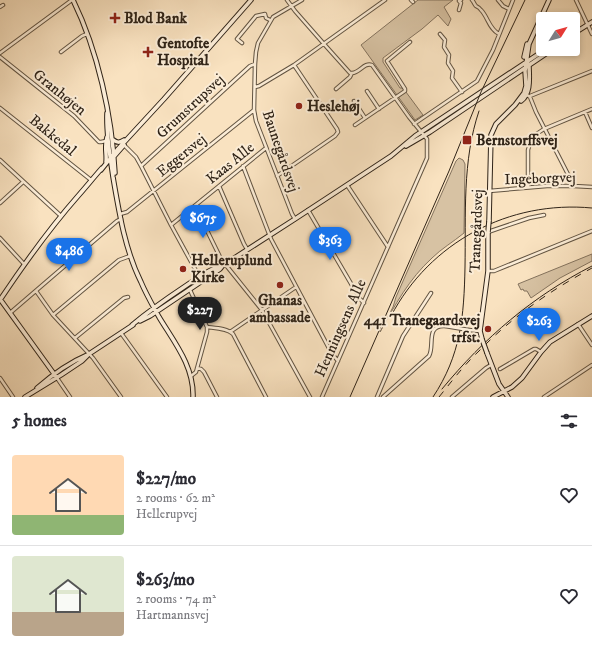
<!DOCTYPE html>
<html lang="en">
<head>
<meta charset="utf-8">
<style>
  :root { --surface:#fff; --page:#f7f7f7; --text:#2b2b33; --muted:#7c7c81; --line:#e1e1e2; --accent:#1a73e8 }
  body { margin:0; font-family:"IM FELL DW Pica",serif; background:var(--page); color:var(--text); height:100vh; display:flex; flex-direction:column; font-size:15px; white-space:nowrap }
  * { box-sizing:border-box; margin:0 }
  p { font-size:13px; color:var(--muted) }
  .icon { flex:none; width:22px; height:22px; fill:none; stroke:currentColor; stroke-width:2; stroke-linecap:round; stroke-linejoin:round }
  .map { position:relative; height:397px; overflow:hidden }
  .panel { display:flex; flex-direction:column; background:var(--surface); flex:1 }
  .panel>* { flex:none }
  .needle { width:26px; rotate:53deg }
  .tools { position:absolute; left:536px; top:12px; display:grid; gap:8px }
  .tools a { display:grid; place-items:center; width:44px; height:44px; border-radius:4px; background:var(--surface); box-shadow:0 2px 6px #0003; font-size:20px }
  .price { position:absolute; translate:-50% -34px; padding:0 9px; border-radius:14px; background:var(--accent); color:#fff; font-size:13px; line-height:26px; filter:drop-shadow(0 1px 2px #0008) }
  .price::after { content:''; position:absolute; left:50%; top:24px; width:12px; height:9px; margin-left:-6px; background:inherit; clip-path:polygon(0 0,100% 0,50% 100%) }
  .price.current { background:#222; color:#fff }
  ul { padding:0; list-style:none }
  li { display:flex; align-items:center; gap:12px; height:100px; padding:0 12px }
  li+li { border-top:1px solid var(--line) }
  li span { display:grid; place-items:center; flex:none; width:112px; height:80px; border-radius:4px; color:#555 }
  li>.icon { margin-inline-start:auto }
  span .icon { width:48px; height:48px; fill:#fffc; stroke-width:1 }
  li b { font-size:17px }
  h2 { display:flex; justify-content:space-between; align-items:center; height:48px; padding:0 12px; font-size:17px }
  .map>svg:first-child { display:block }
</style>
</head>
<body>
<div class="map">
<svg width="592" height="397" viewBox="0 0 592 397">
  <rect width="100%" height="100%" fill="#f9e2c0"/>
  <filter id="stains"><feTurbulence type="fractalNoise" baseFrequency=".005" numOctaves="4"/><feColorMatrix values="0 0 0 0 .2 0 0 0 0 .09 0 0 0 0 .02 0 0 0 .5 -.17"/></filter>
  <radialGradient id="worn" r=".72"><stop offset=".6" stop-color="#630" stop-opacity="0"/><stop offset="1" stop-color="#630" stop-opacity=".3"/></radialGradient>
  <path fill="#d7c2a3" stroke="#84735e" d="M418,0H453L444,7L451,19L448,26L438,15L422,29L383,58V62L400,88H403L423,115L415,120L361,45Z
    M459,158L463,160L465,164L464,233C453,242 441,249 432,258C409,279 395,305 380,332L393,307L396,297L456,161Z
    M592,254V261L560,278L531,298L527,291H524L523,289L521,290L518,284Z"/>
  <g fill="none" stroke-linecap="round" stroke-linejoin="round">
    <defs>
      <path id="street" d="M287,0L295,11L324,44L350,73H352
        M411,0L413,2
        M472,0C474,2 474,4 476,6C478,7 480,8 481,10C488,17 489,29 499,34
        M498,0L503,6L509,9
        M576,0L592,34
        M0,7L3,5
        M459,10L461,3L459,1L461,0
        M440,34L445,40L444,47L449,55L448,63L453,71L452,78L462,92
        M242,43L237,39L256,16L265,14L266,18L270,20
        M61,52L82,36L87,34
        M0,53L72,0
        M0,57L74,116L99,142H101L106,141
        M255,87L259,86L294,65L385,0
        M367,91L379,109
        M527,95L530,97L536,112L574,186
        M530,96L592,71
        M354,101L365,118
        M0,108L91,180
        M585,112L592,128
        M414,124L477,81L493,50L513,0
        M355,125L405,91V89L387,61L410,42
        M124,145L136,157L141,166L171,225L200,278
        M0,160L61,216
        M141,166L250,66L255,64
        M243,166L271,239L332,354L338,361
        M277,176L335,136L338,132L337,129L294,65
        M347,185L388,247
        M219,186L244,244L247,249
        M528,187V150L530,143L532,138L535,135L544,129L592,109
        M489,191L547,186H574L592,187
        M0,203L23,182
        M195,206L221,259L262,310L310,397
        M308,210L360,299L364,303
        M120,214L127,212L254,110
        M295,219L292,214L256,121L254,110L255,64L256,52L258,43L273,17L302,0
        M171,225L266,148
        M488,232L529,218L544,215
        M0,238L24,264
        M488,271H494L592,231
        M190,290L207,327V332L196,372L191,376
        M36,291L53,315L93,358L121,397
        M10,313L117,221L121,219
        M53,315L119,260L130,256
        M578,324L592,345
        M207,327C215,328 227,328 233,334L266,397
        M469,330L480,331
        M230,332L296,287
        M121,333L167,397
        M75,338L124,298L128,297
        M197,368L201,369L204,372L217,397
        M500,369L534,349H536L541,352
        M0,378L13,397
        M57,378L70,397
        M322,397L427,158V139L409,117L372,65C364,62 360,73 352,73L350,77L336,89
        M377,397L403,336L431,293
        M383,397L429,356C435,346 425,325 445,326
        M452,397L486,368L491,365
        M544,397L592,365"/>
      <path id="secondary" d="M73,0C98,51 112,116 115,173
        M573,34L592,22
        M524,57L527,44
        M521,101C532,93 529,76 529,64
        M107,113C106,134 110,156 113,177C119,212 125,250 141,282C146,294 153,306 159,317C174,342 194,366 193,397
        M112,139C117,143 119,143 124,140
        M406,146L430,132L553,49
        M110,161L124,145
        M106,162C107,154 104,146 107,137
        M101,170L117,150L164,99L251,0
        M489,221L491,135L496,124L515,105L524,93L526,86L525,71L529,44L549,0
        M0,299L57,378
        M0,300C24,264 49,229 78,196C86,187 94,177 102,168
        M140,321L150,316L220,269L224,264
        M132,325C149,311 166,299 184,287C197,278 210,269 225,264L295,219L391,156L415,136L546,49
        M482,339L480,331L488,271V232
        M487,353L499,384L508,397
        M37,388C52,375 68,363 87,355
        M25,397L61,375L82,361L89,354L133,325
        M493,397L512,387L522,378L541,352L550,342L592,316"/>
    </defs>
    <use href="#street" stroke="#625442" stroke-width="4.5"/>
    <use href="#secondary" stroke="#302418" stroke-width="5.5"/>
    <use href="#street" stroke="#fbecd6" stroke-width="2.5"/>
    <use href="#secondary" stroke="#fbecd6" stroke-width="3.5"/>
    <path stroke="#302418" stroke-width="1" d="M391,316C430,242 509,200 592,208
      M442,389C484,338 533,296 592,266
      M350,397L449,171L481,92L525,0
      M433,397C461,355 464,316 465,267C466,215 462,161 479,111"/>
    <path stroke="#302418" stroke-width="1" stroke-dasharray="7 7" stroke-linecap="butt" d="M439,397C452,381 464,365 479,351C512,317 551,290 592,268"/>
    <defs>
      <path id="street-bridge" d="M445,326L469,330"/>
      <path id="secondary-bridge" d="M488,232L489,221
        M482,339L487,353"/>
    </defs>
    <use href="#street-bridge" stroke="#625442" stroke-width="4.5" stroke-linecap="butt"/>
    <use href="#secondary-bridge" stroke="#302418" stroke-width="5.5" stroke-linecap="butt"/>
    <use href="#street-bridge" stroke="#fbecd6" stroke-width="2.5"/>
    <use href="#secondary-bridge" stroke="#fbecd6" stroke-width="3.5"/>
  </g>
  <g fill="#8f2418" stroke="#fbecd6" stroke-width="1.5">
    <path d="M113 12h4v4h4v4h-4v4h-4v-4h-4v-4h4z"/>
    <path d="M146 46h4v4h4v4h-4v4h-4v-4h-4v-4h4z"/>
    <circle cx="299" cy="106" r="4"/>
    <rect x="462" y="135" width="10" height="10" rx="2"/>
    <circle cx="183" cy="269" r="4"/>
    <circle cx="280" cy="285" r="4"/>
    <circle cx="488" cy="329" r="4"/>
  </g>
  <g text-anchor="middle" stroke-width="4" stroke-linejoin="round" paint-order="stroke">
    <g font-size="15" font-weight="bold" fill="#302418" stroke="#fbecd6" text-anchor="start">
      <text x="124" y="23">Blod Bank</text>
      <text x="157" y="48">Gentofte<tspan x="157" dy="17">Hospital</tspan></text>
      <text x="307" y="111">Heslehøj</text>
      <text x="476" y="145">Bernstorffsvej</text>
      <text x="191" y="265">Helleruplund<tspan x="191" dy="17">Kirke</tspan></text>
      <text x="280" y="305" text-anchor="middle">Ghanas<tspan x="280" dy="17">ambassade</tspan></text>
      <text x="480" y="325" text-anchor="end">441 Tranegaardsvej<tspan x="480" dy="17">trfst.</tspan></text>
    </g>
    <g font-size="15" fill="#302418" stroke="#fbecd6">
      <text transform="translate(60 92) rotate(39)" y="5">Granhøjen</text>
      <text transform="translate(190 106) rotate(-43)" y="5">Grumstrupsvej</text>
      <text transform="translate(53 135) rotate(39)" y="5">Bakkedal</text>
      <text transform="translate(281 151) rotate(71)" y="5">Baunegårdsvej</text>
      <text transform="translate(181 155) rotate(-39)" y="5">Eggersvej</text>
      <text transform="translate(230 163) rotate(-39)" y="5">Kaas Alle</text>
      <text transform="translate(540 178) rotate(-2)" y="5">Ingeborgvej</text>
      <text transform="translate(476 231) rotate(-88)" y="5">Tranegårdsvej</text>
      <text transform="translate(340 328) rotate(-66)" y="5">Henningsens Alle</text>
    </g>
  </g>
  <rect width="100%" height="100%" filter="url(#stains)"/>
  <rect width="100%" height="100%" fill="url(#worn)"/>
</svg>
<div class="tools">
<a><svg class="needle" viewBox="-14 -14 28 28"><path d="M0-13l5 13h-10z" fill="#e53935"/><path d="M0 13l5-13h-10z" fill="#7c7c81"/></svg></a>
</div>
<b class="price" style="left:203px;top:239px">$675</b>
<b class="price" style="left:330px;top:261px">$363</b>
<b class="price" style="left:69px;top:272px">$486</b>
<b class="price current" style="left:200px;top:331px">$227</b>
<b class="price" style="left:539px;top:342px">$263</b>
</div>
<section class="panel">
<h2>5 homes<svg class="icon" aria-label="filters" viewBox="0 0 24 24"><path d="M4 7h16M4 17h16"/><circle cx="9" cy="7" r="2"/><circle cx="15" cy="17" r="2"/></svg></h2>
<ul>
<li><span style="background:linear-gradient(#ffd9b3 75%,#8fb573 0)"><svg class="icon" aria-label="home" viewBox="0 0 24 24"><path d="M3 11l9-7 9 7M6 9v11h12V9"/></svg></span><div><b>$227/mo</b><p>2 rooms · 62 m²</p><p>Hellerupvej</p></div><svg class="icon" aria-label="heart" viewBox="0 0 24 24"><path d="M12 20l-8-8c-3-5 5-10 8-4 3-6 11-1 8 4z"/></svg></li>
<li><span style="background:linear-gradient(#dfe7d0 70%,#b9a48a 0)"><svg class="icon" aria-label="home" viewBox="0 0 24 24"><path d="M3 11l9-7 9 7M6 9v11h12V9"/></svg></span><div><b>$263/mo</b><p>2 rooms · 74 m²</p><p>Hartmannsvej</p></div><svg class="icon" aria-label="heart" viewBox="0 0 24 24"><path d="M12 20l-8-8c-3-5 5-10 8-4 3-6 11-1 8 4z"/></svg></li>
</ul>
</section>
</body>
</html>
